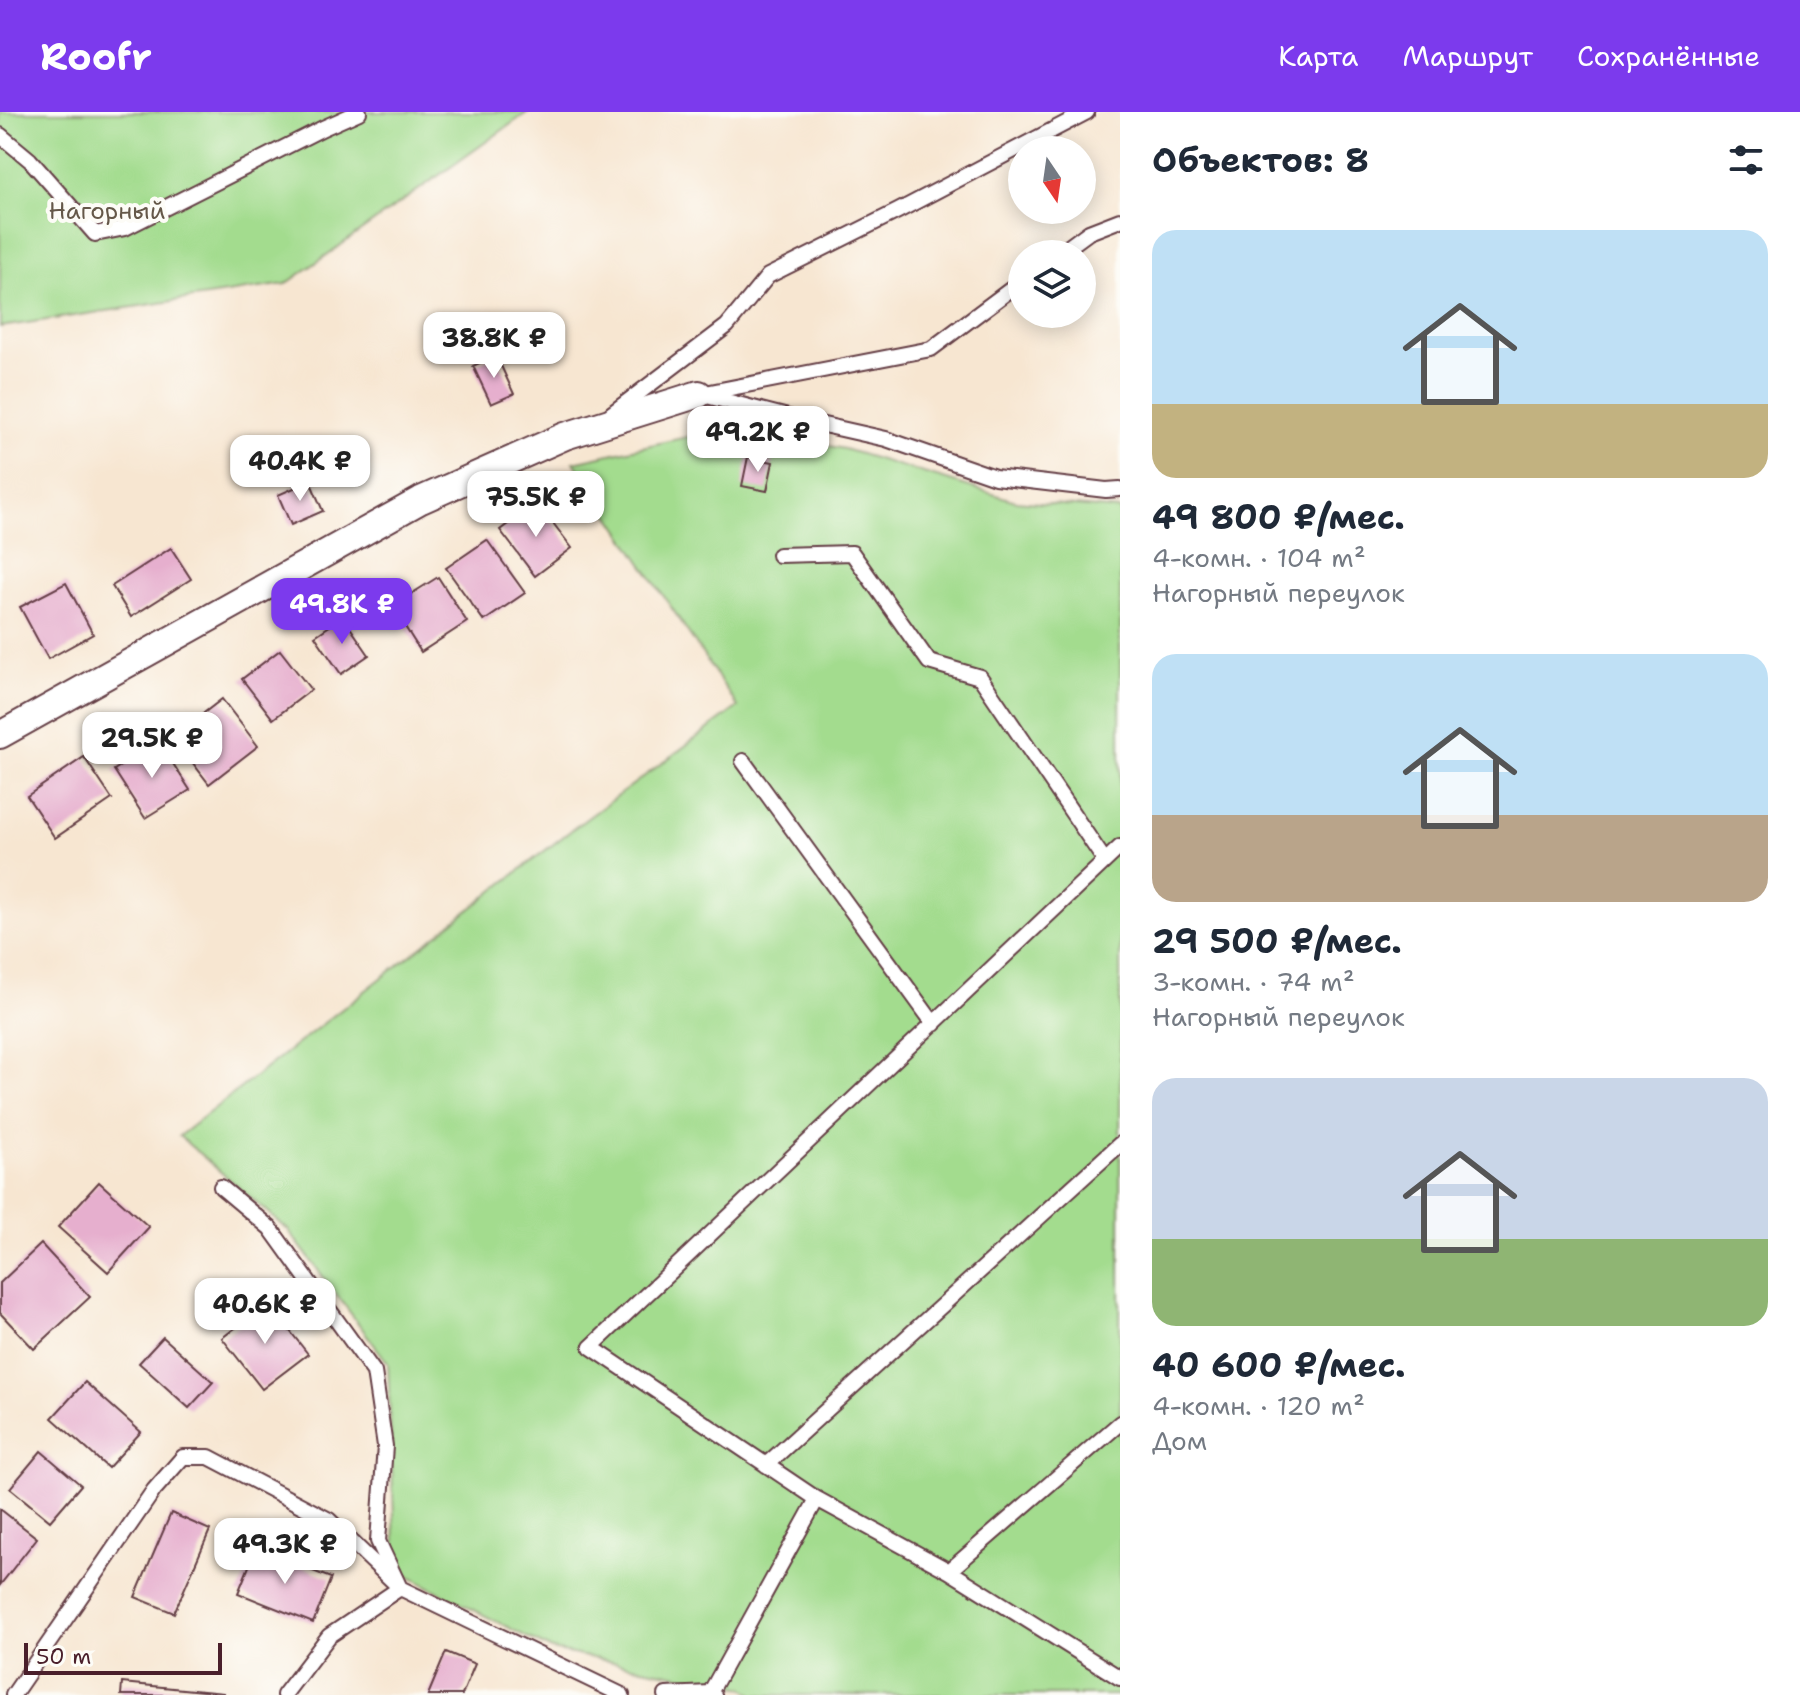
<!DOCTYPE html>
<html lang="ru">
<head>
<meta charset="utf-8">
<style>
  :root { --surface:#fff; --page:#f6f6f7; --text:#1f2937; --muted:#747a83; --accent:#7c3aed }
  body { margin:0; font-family:"Shantell Sans",sans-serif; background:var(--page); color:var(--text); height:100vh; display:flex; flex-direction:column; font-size:30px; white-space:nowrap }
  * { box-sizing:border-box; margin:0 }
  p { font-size:26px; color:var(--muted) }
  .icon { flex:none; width:44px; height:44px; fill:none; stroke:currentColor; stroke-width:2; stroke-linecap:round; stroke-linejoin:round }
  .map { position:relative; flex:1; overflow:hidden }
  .drawer { display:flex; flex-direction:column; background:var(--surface); width:680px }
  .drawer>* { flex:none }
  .needle { width:52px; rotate:167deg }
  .controls { position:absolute; left:1008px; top:24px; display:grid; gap:16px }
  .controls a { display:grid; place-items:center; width:88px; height:88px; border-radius:50%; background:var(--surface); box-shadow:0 4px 20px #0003; font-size:40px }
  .scale { position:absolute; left:24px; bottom:20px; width:198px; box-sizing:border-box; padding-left:8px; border:4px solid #4a1f2b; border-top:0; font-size:22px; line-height:28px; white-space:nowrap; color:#4a1f2b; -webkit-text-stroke:6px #fdfcf7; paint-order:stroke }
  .price { position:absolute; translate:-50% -68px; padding:0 18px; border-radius:16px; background:#fff; color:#222; font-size:26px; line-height:52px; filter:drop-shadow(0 2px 4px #0008) }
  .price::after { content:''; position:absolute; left:50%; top:48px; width:24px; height:18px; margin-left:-12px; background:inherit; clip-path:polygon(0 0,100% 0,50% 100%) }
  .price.on { background:var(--accent); color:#fff }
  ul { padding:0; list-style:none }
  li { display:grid; align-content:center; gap:16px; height:424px; padding:0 32px }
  li span { display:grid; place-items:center; height:248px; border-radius:24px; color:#555 }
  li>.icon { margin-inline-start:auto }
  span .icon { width:144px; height:144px; fill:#fffc; stroke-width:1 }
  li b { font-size:34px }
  h2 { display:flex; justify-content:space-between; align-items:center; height:96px; padding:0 32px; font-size:34px }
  header { display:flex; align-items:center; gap:48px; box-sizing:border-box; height:112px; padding:0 40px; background:var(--accent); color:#fff }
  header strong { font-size:38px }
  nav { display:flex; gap:44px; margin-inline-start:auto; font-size:28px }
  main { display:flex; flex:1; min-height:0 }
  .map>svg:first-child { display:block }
</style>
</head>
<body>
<header>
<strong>Roofr</strong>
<nav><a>Карта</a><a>Маршрут</a><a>Сохранённые</a></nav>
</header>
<main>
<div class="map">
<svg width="1120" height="1583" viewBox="0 0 1120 1583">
  <rect width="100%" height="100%" fill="#fdfcf7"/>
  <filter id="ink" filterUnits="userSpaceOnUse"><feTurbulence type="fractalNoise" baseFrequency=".0125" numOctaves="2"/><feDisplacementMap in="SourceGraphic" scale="16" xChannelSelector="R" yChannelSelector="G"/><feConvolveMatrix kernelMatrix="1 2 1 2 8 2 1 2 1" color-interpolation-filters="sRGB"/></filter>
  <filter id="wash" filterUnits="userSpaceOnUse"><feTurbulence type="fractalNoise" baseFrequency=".006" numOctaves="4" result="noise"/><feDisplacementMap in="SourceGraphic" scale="32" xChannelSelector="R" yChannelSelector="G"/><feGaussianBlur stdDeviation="1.8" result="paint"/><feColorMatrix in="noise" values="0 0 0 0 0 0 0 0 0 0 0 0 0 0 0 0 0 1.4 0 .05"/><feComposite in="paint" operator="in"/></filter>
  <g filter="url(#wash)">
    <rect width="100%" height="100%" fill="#f7e6d1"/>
    <path fill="#a3dc8e" stroke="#767e5c" stroke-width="2" d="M0,0H528L286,172L0,215Z
      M732,315L844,337L1016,389L1120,398V1583H754L744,1576L552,1538L396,1458L388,1251L288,1118L179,1024L574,716L738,595L574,350Z"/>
    <g id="blocks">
      <path fill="#e6afce" d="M496,243L514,282L491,292L473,254Z
        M748,345L773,350L767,379L742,374Z
        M310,369L323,399L291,413L278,383Z
        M537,390L572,436L535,464L500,418Z
        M487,428L525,481L484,509L446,456Z
        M171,436L191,467L131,505L112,474Z
        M438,465L467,510L421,540L392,494Z
        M66,471L93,522L48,547L20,495Z
        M343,505L369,543L341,562L315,524Z
        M280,538L311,578L273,607L242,567Z
        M222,587L258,634L209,672L173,625Z
        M159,630L190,678L145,706L114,658Z
        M84,645L112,687L55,726L27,684Z
        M99,1070L149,1115L108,1160L58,1115Z
        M41,1132L90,1185L34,1237L0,1201V1171Z
        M268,1191L308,1242L262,1277L222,1226Z
        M163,1225L213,1270L189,1296L139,1251Z
        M85,1270L141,1320L108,1356L52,1306Z
        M41,1339L81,1373L50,1409L10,1376Z
        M0,1397L37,1426L0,1473Z
        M171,1401L210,1418L174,1501L135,1485Z
        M256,1437L331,1466L313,1511L238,1481Z
        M446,1540L475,1552L462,1583H428Z
        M122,1571L223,1581V1583H121Z"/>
    </g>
  </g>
  <g filter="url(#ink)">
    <use href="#blocks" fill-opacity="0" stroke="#643d44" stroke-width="2"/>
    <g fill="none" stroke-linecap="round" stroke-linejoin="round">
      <defs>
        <path id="lane" d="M0,23L30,48L95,122L125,116L323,16L359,0
          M1059,142L1089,120L1120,108
          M705,281L931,237L1022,169
          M699,282L788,305L886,327L995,365L1106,378L1120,377
          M611,302L727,214L768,164L898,99L1087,0
          M779,443L852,441L929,550L980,565L1105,749
          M743,649L934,912
          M221,1075L270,1116L374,1260L385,1334L378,1429L400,1476L329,1524L284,1583
          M766,1353L1120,1032
          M817,1387L949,1459L1120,1566
          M949,1459L1120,1311
          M710,1581L817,1387L591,1235L1120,735
          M13,1583L154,1378L183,1345H209L329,1408L400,1476L622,1583
          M666,1583L710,1581L714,1583"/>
        <path id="street" d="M0,623L421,388L565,324L699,282"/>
      </defs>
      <use href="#lane" stroke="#643d44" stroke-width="18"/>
      <use href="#street" stroke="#643d44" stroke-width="30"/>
      <use href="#lane" stroke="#fff" stroke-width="14"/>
      <use href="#street" stroke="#fff" stroke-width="26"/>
    </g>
  </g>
  <g text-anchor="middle" stroke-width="8" stroke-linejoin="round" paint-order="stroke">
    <g font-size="24" fill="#655849" stroke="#fdfcf7">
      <text x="107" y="107">Нагорный</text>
    </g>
  </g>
</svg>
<div class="controls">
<a><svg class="needle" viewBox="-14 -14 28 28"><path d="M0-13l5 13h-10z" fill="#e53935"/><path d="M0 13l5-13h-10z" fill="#747a83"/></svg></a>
<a><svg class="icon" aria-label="layers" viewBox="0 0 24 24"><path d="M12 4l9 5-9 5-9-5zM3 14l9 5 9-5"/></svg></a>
</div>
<div class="scale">50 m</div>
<b class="price" style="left:494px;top:268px">38.8K ₽</b>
<b class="price" style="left:758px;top:362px">49.2K ₽</b>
<b class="price" style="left:300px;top:391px">40.4K ₽</b>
<b class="price" style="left:536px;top:427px">75.5K ₽</b>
<b class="price on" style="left:342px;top:534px">49.8K ₽</b>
<b class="price" style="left:152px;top:668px">29.5K ₽</b>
<b class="price" style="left:265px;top:1234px">40.6K ₽</b>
<b class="price" style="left:285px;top:1474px">49.3K ₽</b>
</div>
<section class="drawer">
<h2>Объектов: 8<svg class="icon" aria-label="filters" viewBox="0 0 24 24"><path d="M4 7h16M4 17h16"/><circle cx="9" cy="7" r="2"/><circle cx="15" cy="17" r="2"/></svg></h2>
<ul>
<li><span style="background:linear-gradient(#bfe0f5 70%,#c2b280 0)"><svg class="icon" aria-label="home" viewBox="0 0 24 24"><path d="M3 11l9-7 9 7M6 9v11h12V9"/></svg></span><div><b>49 800 ₽/мес.</b><p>4-комн. · 104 m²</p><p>Нагорный переулок</p></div></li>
<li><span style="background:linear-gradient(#bfe0f5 65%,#b9a48a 0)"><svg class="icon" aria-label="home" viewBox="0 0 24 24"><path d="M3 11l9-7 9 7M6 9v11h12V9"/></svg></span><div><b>29 500 ₽/мес.</b><p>3-комн. · 74 m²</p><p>Нагорный переулок</p></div></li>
<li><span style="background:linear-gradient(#c9d6e8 65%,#8fb573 0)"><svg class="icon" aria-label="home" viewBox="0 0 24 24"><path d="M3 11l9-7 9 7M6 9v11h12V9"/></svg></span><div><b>40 600 ₽/мес.</b><p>4-комн. · 120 m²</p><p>Дом</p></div></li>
</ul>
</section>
</main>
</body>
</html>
